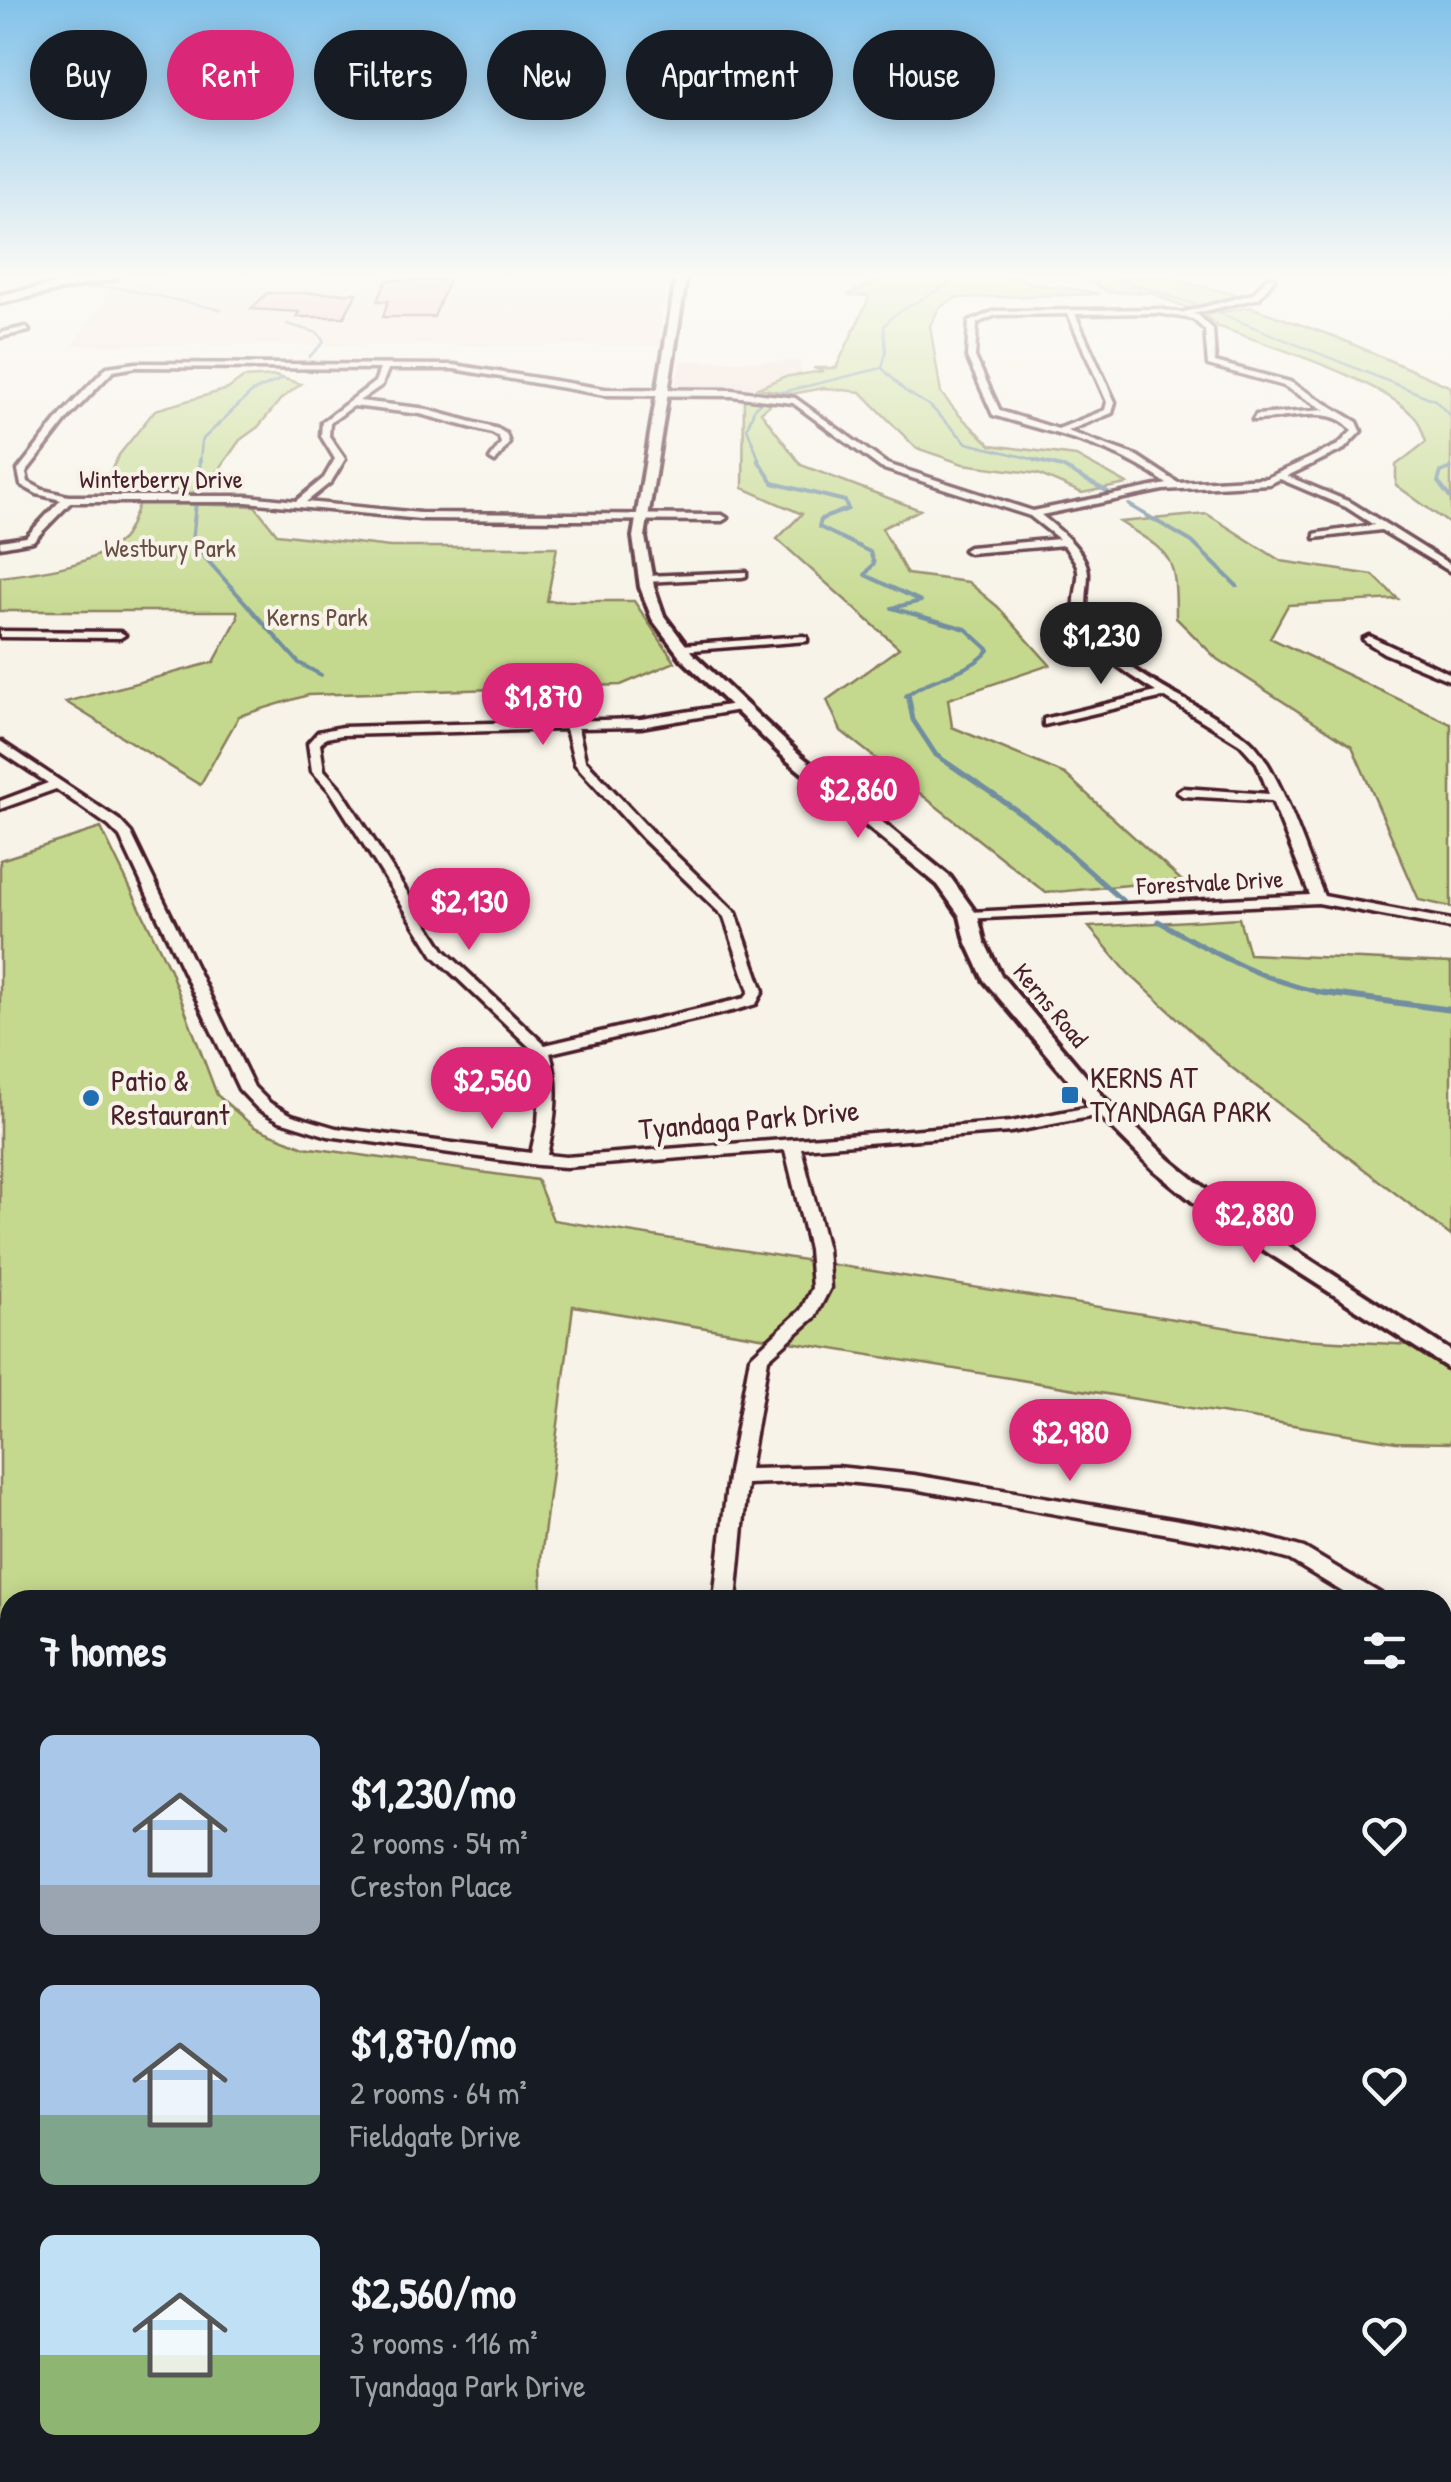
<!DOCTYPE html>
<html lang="en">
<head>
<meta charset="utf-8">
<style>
  :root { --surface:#171b24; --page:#242831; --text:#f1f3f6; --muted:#9ea1a6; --accent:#db2777 }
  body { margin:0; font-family:"Patrick Hand",sans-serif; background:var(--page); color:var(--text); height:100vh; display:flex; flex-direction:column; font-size:38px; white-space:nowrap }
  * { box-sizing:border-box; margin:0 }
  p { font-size:32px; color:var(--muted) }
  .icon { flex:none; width:55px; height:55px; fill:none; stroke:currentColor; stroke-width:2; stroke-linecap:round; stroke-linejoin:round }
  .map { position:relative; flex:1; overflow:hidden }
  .details { position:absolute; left:0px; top:1590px; width:1452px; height:892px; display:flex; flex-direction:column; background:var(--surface); border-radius:30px 30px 0 0; box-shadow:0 5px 25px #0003 }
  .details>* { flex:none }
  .guide { position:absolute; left:30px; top:30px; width:1392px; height:90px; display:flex; gap:20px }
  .price { position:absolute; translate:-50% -85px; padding:0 22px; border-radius:35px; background:var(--accent); color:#fff; font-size:32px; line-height:65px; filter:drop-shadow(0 2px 5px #0008) }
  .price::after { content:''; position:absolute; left:50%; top:60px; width:30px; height:22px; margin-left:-15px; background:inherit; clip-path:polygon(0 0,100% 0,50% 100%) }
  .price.on { background:#222; color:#fff }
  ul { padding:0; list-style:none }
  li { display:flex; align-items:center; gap:30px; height:250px; padding:0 40px }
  li span { display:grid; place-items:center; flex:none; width:280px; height:200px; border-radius:15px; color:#555 }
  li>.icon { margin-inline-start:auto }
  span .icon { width:120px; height:120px; fill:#fffc; stroke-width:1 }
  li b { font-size:42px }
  h2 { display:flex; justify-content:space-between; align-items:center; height:120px; padding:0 40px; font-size:42px }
  .chip { padding:0 35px; border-radius:45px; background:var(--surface); box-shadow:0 5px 25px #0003; font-size:35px; line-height:90px }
  .chip.on { background:var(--accent); color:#fff }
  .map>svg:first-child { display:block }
</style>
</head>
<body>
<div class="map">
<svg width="1451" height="2482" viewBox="0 0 1451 2482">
  <rect width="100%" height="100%" fill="#f7f3e8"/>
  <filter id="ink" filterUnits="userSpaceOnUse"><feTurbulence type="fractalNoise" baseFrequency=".01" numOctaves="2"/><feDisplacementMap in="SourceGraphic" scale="20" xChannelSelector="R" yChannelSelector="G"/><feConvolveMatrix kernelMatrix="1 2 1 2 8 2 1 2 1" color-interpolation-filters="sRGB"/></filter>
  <g filter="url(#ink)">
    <path fill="#f5e0d8" d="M168,278H664L660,346L73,345L112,288Z
      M681,361H800L801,374L754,390L675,388Z"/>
    <path fill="#c5d98e" stroke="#887c5c" stroke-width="2.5" d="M884,278H1018C1044,291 1071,285 1099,294L956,298L939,308L930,326L941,393L959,415L991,445L1076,456L1127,484L1082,493L1038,474L963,464L916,448L861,392L824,388L792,394L758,388L783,377L824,371L813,368H836L870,296L848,295Z
      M1084,278H1165L1238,295L1190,309L1151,293L1109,292Z
      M1250,307L1336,337L1451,387V525L1396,485V465L1426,442C1423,435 1421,426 1417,420C1386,380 1266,345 1217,326L1205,315Z
      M275,376L301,384L281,399L258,427L240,440L210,482L192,493L106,480L119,455L155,410L228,389L243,378Z
      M744,398L773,402L761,412L801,465L920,510L882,528L907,574L968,582L998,607L1050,665L948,699L952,727L1065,774L1181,880L1046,893L841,731L827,700L899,648L777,539L802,514L743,488Z
      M139,503L255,506L277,534L390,547H557L547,601H634L675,662L621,685L308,695L239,716L200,785L66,702L214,662L238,618L237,611H0V577C38,572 92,567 122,539C130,531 134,514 139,503Z
      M1207,514L1281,561L1373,575L1398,599L1288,605L1270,638L1451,724V907L1419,900L1352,746L1217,659L1176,618C1176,554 1172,555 1120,522Z
      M101,828L170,970L217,1095L254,1127L304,1147L537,1180L553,1220L1299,1339L1451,1347V1443L1396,1442L573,1306L541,1558L542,1600H10V2472H1430L1447,2482H0V860Z
      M1239,918L1249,954L1451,963V1236L1231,1067L1128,973L1089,927Z"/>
    <path fill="#8bd6ec" stroke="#718d9f" stroke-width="2.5" d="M921,2472H1137L1164,2482H912Z"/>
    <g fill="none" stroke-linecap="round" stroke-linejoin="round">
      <path stroke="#718d9f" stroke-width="2.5" d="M1114,278L1203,307
        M78,288L115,287L222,310
        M1211,310L1435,400L1451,417
        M287,324L318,333L324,342L309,357
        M882,368L905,391L930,406L967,443L1044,462
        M882,368L886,352L884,326L894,315L958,278
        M770,395L882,368
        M200,462L202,440L252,392L284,378
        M760,462L747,428L755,407L766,398"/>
      <path stroke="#718d9f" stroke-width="4" d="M200,460L192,543L299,663L321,675
        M758,460L773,483L845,501L848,509L821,519L819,527L870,552L874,563L865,575L921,601L892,608L966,629L989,650C970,674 930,676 906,696
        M1034,460L1062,467L1108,492
        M1451,468L1441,472L1438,482L1451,499
        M1129,505L1192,542L1237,586"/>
      <path stroke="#718d9f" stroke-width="5" d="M908,694L913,720L936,755L1035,823L1123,901
        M1158,921C1215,954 1271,986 1337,995"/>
      <path stroke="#718d9f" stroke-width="6" d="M1318,992L1451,1010"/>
      <path stroke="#718d9f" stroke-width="8" d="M0,1853L3,1862"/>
      <path stroke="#718d9f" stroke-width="10" d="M2,1860L10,1885
        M880,2472L897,2482"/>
    </g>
    <path fill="#f1b5b4" stroke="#4a1f2b" stroke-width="2.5" d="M387,280H449L434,317H383L388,301H377Z
      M267,293H357L344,317H296L299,312L251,309Z"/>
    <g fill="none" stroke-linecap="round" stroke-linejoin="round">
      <defs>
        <path id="minor" d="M1267,278H1275L1259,298L1192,314L1198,315L1213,329L1215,362L1290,382L1357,422L1361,431L1344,449L1287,476L1352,503L1451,565V572L1381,530L1315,538V534L1319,533L1374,525L1346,507L1280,479L1269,484L1163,490L1041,515C1057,528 1087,551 1088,573C1088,591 1082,609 1092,626C1118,675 1204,704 1247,738C1278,762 1307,856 1324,896L1451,920V928L1318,903L964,919L962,916L969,912L1310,895L1272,801L1183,796L1177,792L1183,788L1269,794L1257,763L1240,744L1164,697L1044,725V719L1156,692C1125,672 1080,646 1075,606C1074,593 1081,577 1077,566C1075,559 1067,551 1064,545L969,553L964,550L969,547L1059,539L1030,516L881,468L793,403L732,396L605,395L454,369H388L382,385L359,401L420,408L498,429L506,434L509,443L495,462L490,459L501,443L499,437L492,433L420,414L353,406L330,423L329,436L345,459L331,482L306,502L420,513L722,515L727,518L722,521L420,519L247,502H71L33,541L0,547V541L26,537L61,500L37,494L21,485L18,470L62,414L107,367L136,363L454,365L605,389L732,390L795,398L887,464L1033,511L1167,484C1116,445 1053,434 993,415L967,357L969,322L995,311L1158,309L1181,313L1253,294ZM1158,313L1193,319L1205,330L1208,365L1284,386L1325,410L1256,415L1253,420C1283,421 1333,402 1352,431L1338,445L1267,478L1178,483L1137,456L1067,431L1112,413L1115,402L1075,314ZM1068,314L1107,402L1105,410L1058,429L1000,411L975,357L977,323L996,315ZM136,367L380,369L375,382L322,422L321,436L335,459L324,478L296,501L247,496H68L43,490L28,482L26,472L68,418L113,371Z
          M26,327L29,331L0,337V333Z
          M746,572V576L742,577L645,582L640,579L645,576Z
          M0,631L120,632L125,635L120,638L0,637Z
          M803,636L807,637V641L681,651L675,648L681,645Z
          M1369,636L1451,674V681L1384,653L1365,641L1363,639Z
          M741,703L745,705V709L641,727L578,728L585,760L653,833L736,913L763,991L756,1004L736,1010L550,1053C560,1087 555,1120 547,1155L566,1157L1011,1122L1105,1104L1113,1109L1105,1114L1011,1132L801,1148L827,1249L830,1288L815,1317L768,1359L749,1469L837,1467L914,1475L1243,1531L1304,1548L1381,1594L1384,1600H1356L1290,1560L1243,1547L914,1489L837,1481L747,1484L736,1600H714L728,1477L750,1357L801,1310L812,1288L809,1249L785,1150L566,1167L538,1165L328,1136L280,1121L258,1109L239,1089L120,837L109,826L56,789L0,809V801L48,783L0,751V741L119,820L131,833L254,1087L270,1103L292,1115L336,1128L531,1153L538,1122L541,1076L535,1052L434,956L330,791L312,771L308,743L318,732L342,727L641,719ZM566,729L575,764L643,839L724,917L749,991L745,998L545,1045L444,950L341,789L324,770L320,744L326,738L342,735Z
          M1442,1665L1451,1669V1694L1442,1691Z
          M1442,2122L1451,2124V2150L1442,2148Z"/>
        <path id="tertiary" d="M676,278H686L645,537L654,587L664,616L692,653L800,755L950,877L978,916L984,941L1000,974L1105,1099L1170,1160L1224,1204L1451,1351V1370L1208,1214L1154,1170L1091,1107L984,980L966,941L960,916L938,885L788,761L682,659L652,619L640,587L633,537Z"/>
        <path id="motorway" d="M88,278H116L0,303V295Z"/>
      </defs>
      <use href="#minor" stroke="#4a1f2b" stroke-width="7"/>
      <use href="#tertiary" stroke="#4a1f2b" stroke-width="8"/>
      <use href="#motorway" stroke="#4a1f2b" stroke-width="8"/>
      <use href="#minor" fill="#f7f3e8" fill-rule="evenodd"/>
      <use href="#tertiary" fill="#f7f3e8" fill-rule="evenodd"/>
      <use href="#motorway" fill="#f7f3e8" fill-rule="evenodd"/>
    </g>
  </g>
  <linearGradient id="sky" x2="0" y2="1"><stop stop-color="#83c2ea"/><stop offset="0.44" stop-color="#fbfaf5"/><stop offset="1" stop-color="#fbfaf5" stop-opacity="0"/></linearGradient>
  <rect width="1451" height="625" fill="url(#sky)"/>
  <g fill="#1f6fb2" stroke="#f7f3e8" stroke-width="4">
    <rect x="1060" y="1085" width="20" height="20" rx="5"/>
    <circle cx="91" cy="1098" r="10"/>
  </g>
  <g text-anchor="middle" stroke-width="8" stroke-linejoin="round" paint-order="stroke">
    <g font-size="25" fill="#4a1f2b" stroke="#f7f3e8">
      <text x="161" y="488">Winterberry Drive</text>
      <text transform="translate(1210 882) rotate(-3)" y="9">Forestvale Drive</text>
      <text transform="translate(1051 1005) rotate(50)" y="9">Kerns Road</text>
    </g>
    <g font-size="25" fill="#694e44" stroke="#f7f3e8">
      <text x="170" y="557">Westbury Park</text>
      <text x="317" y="626">Kerns Park</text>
    </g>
    <g font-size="30" fill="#4a1f2b" stroke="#f7f3e8" text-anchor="start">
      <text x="1090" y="1088">KERNS AT<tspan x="1090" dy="34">TYANDAGA PARK</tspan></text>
      <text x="111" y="1091">Patio &amp;<tspan x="111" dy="34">Restaurant</tspan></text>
    </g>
    <g font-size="30" fill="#4a1f2b" stroke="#f7f3e8">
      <text transform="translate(749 1120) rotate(-5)" y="10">Tyandaga Park Drive</text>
    </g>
  </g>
</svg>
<b class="price on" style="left:1101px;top:687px">$1,230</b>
<b class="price" style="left:543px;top:748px">$1,870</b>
<b class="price" style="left:858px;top:841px">$2,860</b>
<b class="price" style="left:469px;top:953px">$2,130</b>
<b class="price" style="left:492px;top:1132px">$2,560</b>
<b class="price" style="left:1254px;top:1266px">$2,880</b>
<b class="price" style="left:1070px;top:1484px">$2,980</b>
<div class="guide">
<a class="chip">Buy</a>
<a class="chip on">Rent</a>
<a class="chip">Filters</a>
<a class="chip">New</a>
<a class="chip">Apartment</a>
<a class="chip">House</a>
</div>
<section class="details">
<h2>7 homes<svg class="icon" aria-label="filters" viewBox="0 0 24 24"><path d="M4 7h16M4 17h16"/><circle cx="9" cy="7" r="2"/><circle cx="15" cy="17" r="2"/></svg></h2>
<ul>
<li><span style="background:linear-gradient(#a9c7e8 75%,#9aa5b1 0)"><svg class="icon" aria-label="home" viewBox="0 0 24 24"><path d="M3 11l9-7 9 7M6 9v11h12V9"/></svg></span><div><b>$1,230/mo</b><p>2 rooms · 54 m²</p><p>Creston Place</p></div><svg class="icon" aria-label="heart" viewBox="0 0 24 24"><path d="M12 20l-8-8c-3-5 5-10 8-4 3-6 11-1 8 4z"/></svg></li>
<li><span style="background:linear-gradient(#a9c7e8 65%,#7fa58c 0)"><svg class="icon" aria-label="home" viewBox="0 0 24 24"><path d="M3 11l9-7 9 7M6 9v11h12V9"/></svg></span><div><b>$1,870/mo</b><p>2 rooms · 64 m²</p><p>Fieldgate Drive</p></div><svg class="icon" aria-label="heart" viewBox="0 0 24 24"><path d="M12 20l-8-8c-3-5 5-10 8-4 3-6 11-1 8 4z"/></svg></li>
<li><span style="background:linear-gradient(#bfe0f5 60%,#8fb573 0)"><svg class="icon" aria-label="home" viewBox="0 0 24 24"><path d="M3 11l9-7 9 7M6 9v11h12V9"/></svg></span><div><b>$2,560/mo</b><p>3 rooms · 116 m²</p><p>Tyandaga Park Drive</p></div><svg class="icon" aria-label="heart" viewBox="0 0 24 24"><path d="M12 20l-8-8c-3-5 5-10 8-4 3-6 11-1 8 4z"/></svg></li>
</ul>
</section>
</div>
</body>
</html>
